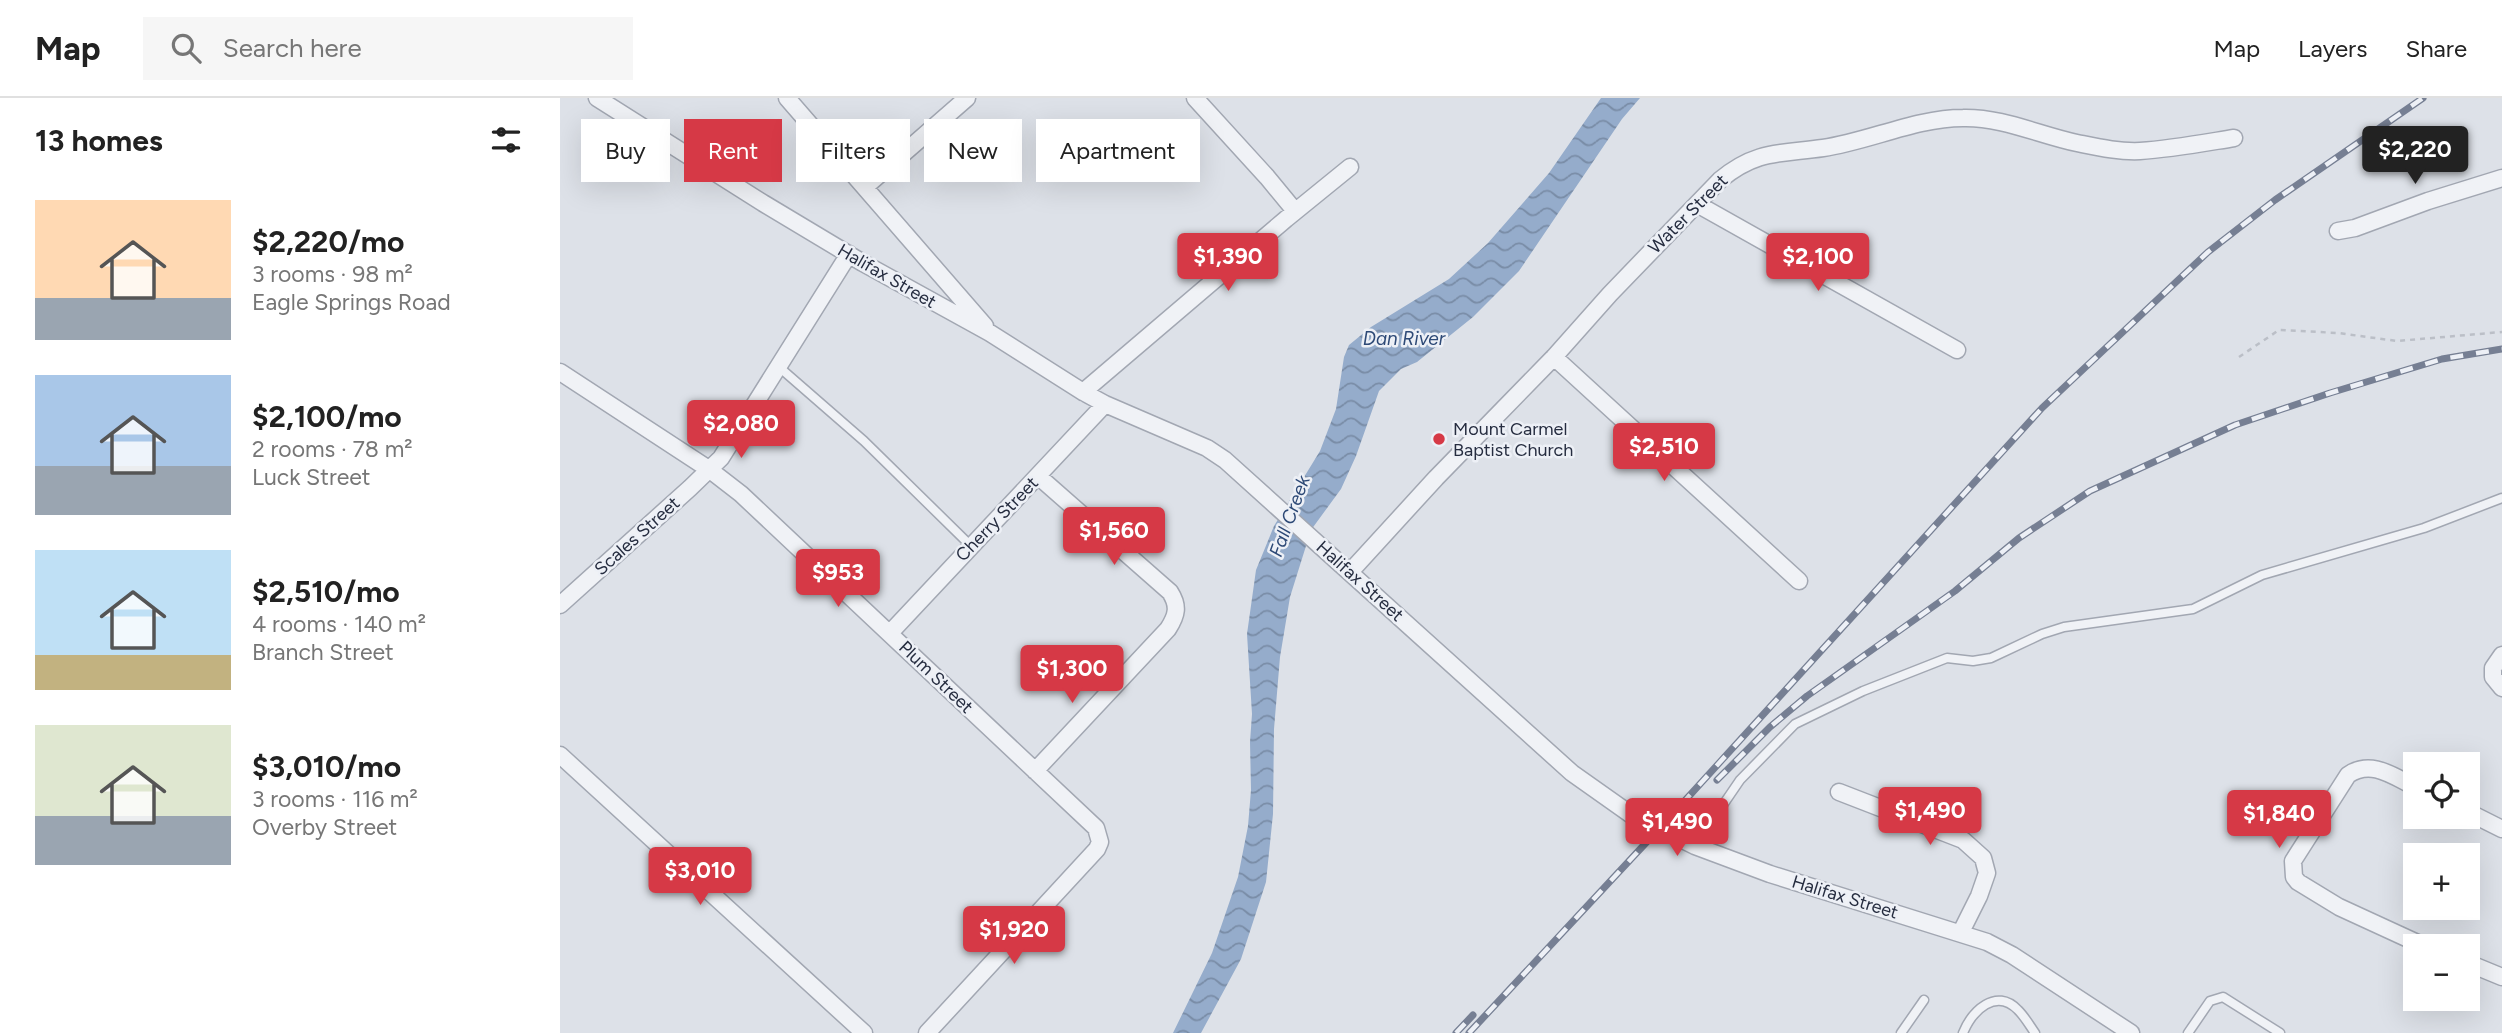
<!DOCTYPE html>
<html lang="en">
<head>
<meta charset="utf-8">
<style>
  :root { --surface:#fff; --page:#f6f6f6; --text:#222; --muted:#767676; --line:#e0e0e0; --accent:#d63946 }
  body { margin:0; font-family:Figtree,sans-serif; background:var(--page); color:var(--text); height:100vh; display:flex; flex-direction:column; font-size:26px; white-space:nowrap }
  * { box-sizing:border-box; margin:0 }
  p { font-size:23px; color:var(--muted) }
  .icon { flex:none; width:38px; height:38px; fill:none; stroke:currentColor; stroke-width:2; stroke-linecap:round; stroke-linejoin:round }
  .map { position:relative; flex:1; overflow:hidden }
  .side { display:flex; flex-direction:column; background:var(--surface); width:560px }
  .side>* { flex:none }
  .guide { position:absolute; left:21px; top:21px; width:665px; height:63px; display:flex; gap:14px }
  .controls { position:absolute; left:1843px; top:654px; display:grid; gap:14px }
  .controls a { display:grid; place-items:center; width:77px; height:77px; border-radius:0px; background:var(--surface); box-shadow:0 7px 28px #0002; font-size:35px }
  .price { position:absolute; translate:-50% -60px; padding:0 16px; border-radius:7px; background:var(--accent); color:#fff; font-size:23px; line-height:46px; filter:drop-shadow(0 2px 4px #0008) }
  .price::after { content:''; position:absolute; left:50%; top:42px; width:21px; height:16px; margin-left:-10px; background:inherit; clip-path:polygon(0 0,100% 0,50% 100%) }
  .price.selected { background:#222; color:#fff }
  ul { padding:0; list-style:none }
  li { display:flex; align-items:center; gap:21px; height:175px; padding:0 35px }
  li span { display:grid; place-items:center; flex:none; width:196px; height:140px; border-radius:0px; color:#555 }
  li>.icon { margin-inline-start:auto }
  span .icon { width:84px; height:84px; fill:#fffc; stroke-width:1 }
  li b { font-size:30px }
  h2 { display:flex; justify-content:space-between; align-items:center; height:84px; padding:0 35px; font-size:30px }
  .pill { padding:0 24px; border-radius:0px; background:var(--surface); box-shadow:0 7px 28px #0002; font-size:24px; line-height:63px }
  .pill.selected { background:var(--accent); color:#fff }
  header { display:flex; align-items:center; gap:42px; box-sizing:border-box; height:98px; padding:0 35px; background:var(--surface); border-bottom:2px solid var(--line) }
  header strong { font-size:33px }
  nav { display:flex; gap:38px; margin-inline-start:auto; font-size:24px }
  .search { width:490px; height:63px; background:var(--page); display:flex; align-items:center; gap:18px; box-sizing:border-box; padding:0 24px; border-radius:0px; color:var(--muted); font-size:26px }
  main { display:flex; flex:1; min-height:0 }
  .map>svg:first-child { display:block }
</style>
</head>
<body>
<header>
<strong>Map</strong>
<div class="search"><svg class="icon" aria-label="search" viewBox="0 0 24 24"><circle cx="10" cy="10" r="6"/><path d="M15 15l6 6"/></svg>Search here</div>
<nav><a>Map</a><a>Layers</a><a>Share</a></nav>
</header>
<main>
<section class="side">
<h2>13 homes<svg class="icon" aria-label="filters" viewBox="0 0 24 24"><path d="M4 7h16M4 17h16"/><circle cx="9" cy="7" r="2"/><circle cx="15" cy="17" r="2"/></svg></h2>
<ul>
<li><span style="background:linear-gradient(#ffd9b3 70%,#9aa5b1 0)"><svg class="icon" aria-label="home" viewBox="0 0 24 24"><path d="M3 11l9-7 9 7M6 9v11h12V9"/></svg></span><div><b>$2,220/mo</b><p>3 rooms · 98 m²</p><p>Eagle Springs Road</p></div></li>
<li><span style="background:linear-gradient(#a9c7e8 65%,#9aa5b1 0)"><svg class="icon" aria-label="home" viewBox="0 0 24 24"><path d="M3 11l9-7 9 7M6 9v11h12V9"/></svg></span><div><b>$2,100/mo</b><p>2 rooms · 78 m²</p><p>Luck Street</p></div></li>
<li><span style="background:linear-gradient(#bfe0f5 75%,#c2b280 0)"><svg class="icon" aria-label="home" viewBox="0 0 24 24"><path d="M3 11l9-7 9 7M6 9v11h12V9"/></svg></span><div><b>$2,510/mo</b><p>4 rooms · 140 m²</p><p>Branch Street</p></div></li>
<li><span style="background:linear-gradient(#dfe7d0 65%,#9aa5b1 0)"><svg class="icon" aria-label="home" viewBox="0 0 24 24"><path d="M3 11l9-7 9 7M6 9v11h12V9"/></svg></span><div><b>$3,010/mo</b><p>3 rooms · 116 m²</p><p>Overby Street</p></div></li>
</ul>
</section>
<div class="map">
<svg width="1942" height="935" viewBox="0 0 1942 935">
  <defs>
    <pattern id="water-waves" width="16" height="10" patternUnits="userSpaceOnUse" patternTransform="scale(1.75)"><rect width="16" height="10" fill="#95accb"/><path d="M0 5q4-4 8 0t8 0" fill="none" stroke="#798ca6"/></pattern>
  </defs>
  <rect width="100%" height="100%" fill="#dde1e8"/>
  <path fill="url(#water-waves)" d="M1041,0H1080L1062,21L959,173L913,219L857,264L841,271L819,293L796,358L781,391L751,432L730,499L720,559L714,631L713,716L706,784L681,861L641,935H613L652,855L678,779L688,728L691,692L690,644L692,616L687,536L696,472L714,428L760,353L776,311L784,259L789,247L811,229L889,181L928,145L989,75Z"/>
  <g fill="none" stroke-linecap="round" stroke-linejoin="round">
    <defs>
      <path id="service" d="M219,269L304,343L411,448
        M1135,748L1180,682L1235,626L1303,593L1387,560L1413,563L1431,560L1482,536L1504,529L1633,511L1702,477L1864,430L1942,400
        M1341,935L1364,902
        M1403,935C1412,913 1436,889 1458,912C1465,919 1470,928 1475,935
        M1628,935L1650,903L1663,899L1720,935"/>
      <path id="minor" d="M37,0L203,105L303,165L430,235L523,294L545,306L647,350L665,362L1012,675L1070,716L1135,748L1210,776L1427,844L1452,857L1571,935
        M227,0L425,228
        M635,0L707,79L735,113
        M305,89L407,0
        M1137,106L1397,252
        M1778,133L1795,130L1868,103L1942,80
        M994,259L1239,483
        M0,274L150,372L181,396L536,730L540,744L537,751L367,935
        M523,294L726,121L790,69
        M790,474L876,380L994,259L1050,196L1160,82C1196,52 1220,56 1263,50C1310,43 1356,20 1403,20C1442,19 1479,37 1517,45C1537,49 1559,54 1580,53C1611,51 1643,45 1674,40
        M0,507L130,390L161,360L289,156
        M330,535L545,306
        M1942,557L1933,570V579L1942,590
        M0,657L304,935
        M475,673L608,531C617,517 619,508 610,494L478,378
        M1855,689C1833,678 1811,661 1788,677L1733,763L1734,779L1738,784L1779,809L1866,849
        M1279,694L1403,742L1423,760L1427,775L1419,798L1401,834
        M1908,714L1942,731
        M1908,865L1942,879"/>
    </defs>
    <use href="#service" stroke="#a2a7b2" stroke-width="11"/>
    <use href="#minor" stroke="#a2a7b2" stroke-width="19"/>
    <path stroke="#bbbfc7" stroke-width="2.5" stroke-dasharray="5 5" stroke-linecap="butt" d="M1679,259L1719,232L1778,235L1837,243L1942,234"/>
    <use href="#service" stroke="#f0f2f6" stroke-width="8"/>
    <use href="#minor" stroke="#f0f2f6" stroke-width="16"/>
    <defs>
      <path id="rail" d="M1157,682L1210,629L1247,598L1395,493L1459,440L1530,393L1675,327L1770,295L1882,261L1942,251
        M896,935L913,917
        M909,935L1110,719L1482,310L1648,154L1715,102L1863,0"/>
    </defs>
    <use href="#rail" stroke="#767f93" stroke-width="7"/>
    <use href="#rail" stroke="#edf0f6" stroke-width="4.5" stroke-dasharray="13" stroke-linecap="butt"/>
  </g>
  <circle fill="#d63946" stroke="#edf0f6" stroke-width="2.5" cx="879" cy="341" r="7"/>
  <g text-anchor="middle" stroke-width="5" stroke-linejoin="round" paint-order="stroke">
    <g font-size="18" fill="#262d40" stroke="#edf0f6">
      <text transform="translate(1128 116) rotate(-45)" y="6">Water Street</text>
      <text transform="translate(327 178) rotate(30)" y="6">Halifax Street</text>
      <text transform="translate(437 421) rotate(-46)" y="6">Cherry Street</text>
      <text transform="translate(77 438) rotate(-42)" y="6">Scales Street</text>
      <text transform="translate(800 483) rotate(42)" y="6">Halifax Street</text>
      <text transform="translate(376 579) rotate(44)" y="6">Plum Street</text>
      <text transform="translate(1285 799) rotate(17)" y="6">Halifax Street</text>
    </g>
    <g font-size="18" fill="#262d40" stroke="#edf0f6" text-anchor="start">
      <text x="893" y="337">Mount Carmel<tspan x="893" dy="21">Baptist Church</tspan></text>
    </g>
    <g font-size="19" font-style="italic" fill="#2d4976" stroke="#edf0f6">
      <text x="844" y="247">Dan River</text>
      <text transform="translate(729 418) rotate(-70)" y="7">Fall Creek</text>
    </g>
  </g>
</svg>
<div class="controls">
<a><svg class="icon" aria-label="locate" viewBox="0 0 24 24"><circle cx="12" cy="12" r="6"/><path d="M12 2v4M12 18v4M2 12h4M18 12h4"/></svg></a>
<a>+</a>
<a>−</a>
</div>
<b class="price selected" style="left:1855px;top:88px">$2,220</b>
<b class="price" style="left:668px;top:195px">$1,390</b>
<b class="price" style="left:1258px;top:195px">$2,100</b>
<b class="price" style="left:181px;top:362px">$2,080</b>
<b class="price" style="left:1104px;top:385px">$2,510</b>
<b class="price" style="left:554px;top:469px">$1,560</b>
<b class="price" style="left:278px;top:511px">$953</b>
<b class="price" style="left:512px;top:607px">$1,300</b>
<b class="price" style="left:1370px;top:749px">$1,490</b>
<b class="price" style="left:1719px;top:752px">$1,840</b>
<b class="price" style="left:1117px;top:760px">$1,490</b>
<b class="price" style="left:140px;top:809px">$3,010</b>
<b class="price" style="left:454px;top:868px">$1,920</b>
<div class="guide">
<a class="pill">Buy</a>
<a class="pill selected">Rent</a>
<a class="pill">Filters</a>
<a class="pill">New</a>
<a class="pill">Apartment</a>
</div>
</div>
</main>
</body>
</html>
